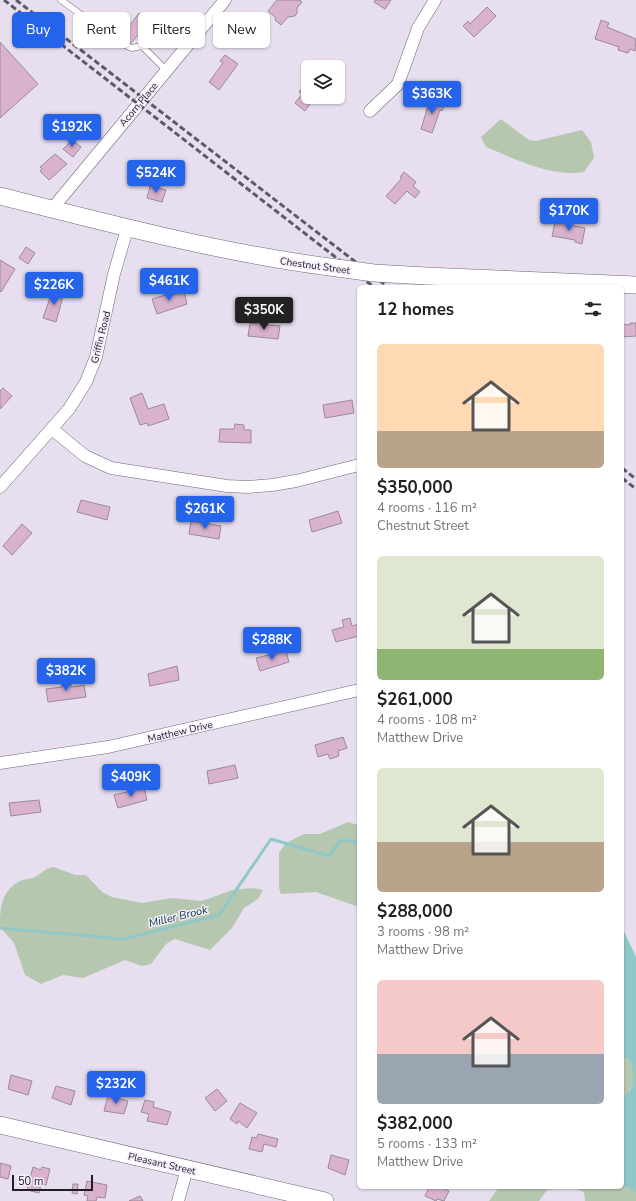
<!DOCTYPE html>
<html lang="en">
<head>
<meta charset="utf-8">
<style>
  :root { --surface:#fff; --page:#f6f6f6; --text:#202124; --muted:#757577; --accent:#2563eb }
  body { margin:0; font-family:"Nunito Sans",sans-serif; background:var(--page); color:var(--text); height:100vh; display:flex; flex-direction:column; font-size:15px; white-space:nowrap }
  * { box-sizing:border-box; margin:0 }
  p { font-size:13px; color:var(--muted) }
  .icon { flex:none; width:22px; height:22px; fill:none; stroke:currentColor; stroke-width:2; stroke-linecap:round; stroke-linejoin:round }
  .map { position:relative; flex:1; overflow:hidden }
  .drawer { position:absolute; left:357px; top:285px; width:267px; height:904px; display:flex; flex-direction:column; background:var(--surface); border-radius:6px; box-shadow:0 1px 3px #0004 }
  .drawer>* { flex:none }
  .banner { position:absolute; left:12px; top:12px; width:285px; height:36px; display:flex; gap:8px }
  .buttons { position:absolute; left:301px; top:60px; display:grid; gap:8px }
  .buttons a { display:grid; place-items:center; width:44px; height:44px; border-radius:6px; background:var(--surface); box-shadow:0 1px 3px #0004; font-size:20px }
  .scale { position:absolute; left:12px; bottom:10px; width:81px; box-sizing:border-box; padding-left:4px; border:2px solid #201d23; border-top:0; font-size:11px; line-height:14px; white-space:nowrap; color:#201d23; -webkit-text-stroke:3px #f5ecfc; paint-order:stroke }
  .price { position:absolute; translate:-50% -34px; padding:0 9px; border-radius:4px; background:var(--accent); color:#fff; font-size:13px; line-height:26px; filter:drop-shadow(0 1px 2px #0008) }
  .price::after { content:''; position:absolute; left:50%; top:24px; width:12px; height:9px; margin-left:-6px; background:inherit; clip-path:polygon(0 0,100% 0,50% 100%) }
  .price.on { background:#222; color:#fff }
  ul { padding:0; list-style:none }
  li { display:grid; align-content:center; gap:8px; height:212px; padding:0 20px }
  li span { display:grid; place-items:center; height:124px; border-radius:6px; color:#555 }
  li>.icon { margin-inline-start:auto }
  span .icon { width:72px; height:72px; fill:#fffc; stroke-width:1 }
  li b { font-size:17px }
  h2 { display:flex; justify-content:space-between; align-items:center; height:48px; padding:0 20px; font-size:17px }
  .tag { padding:0 14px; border-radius:6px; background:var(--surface); box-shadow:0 1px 3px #0004; font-size:14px; line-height:36px }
  .tag.on { background:var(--accent); color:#fff }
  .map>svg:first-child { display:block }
</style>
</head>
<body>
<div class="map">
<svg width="636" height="1201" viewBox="0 0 636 1201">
  <rect width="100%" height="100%" fill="#e7dfef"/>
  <path fill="#b5c8af" d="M501,119L529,140L536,141L582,130L591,142L594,158L584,172C549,177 518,160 486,147L481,137Z
    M348,822L358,825L359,830V907L316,892L281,894L279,888V853L286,843L304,834H320Z
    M54,867L75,875H86L102,892L112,897L142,903L172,898L202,901L232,890L252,888L263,890L258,899L244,908L232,928L210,950L175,939L166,944L151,964L142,966L125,960L83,978L63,975L41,984L25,975L14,943L0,927C0,908 1,891 20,881C24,879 31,879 35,877C44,872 43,869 54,867Z
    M622,1057L630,1060C635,1073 636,1079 629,1091C627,1094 626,1096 622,1097Z
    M622,1185L629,1188L636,1193V1201H585L584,1192L571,1187L547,1190L539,1201H489L499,1187H622Z"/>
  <path fill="#90c7c7" d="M622,927L636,957V1193L629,1188L622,1185V1097C636,1091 635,1073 630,1060L622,1057Z"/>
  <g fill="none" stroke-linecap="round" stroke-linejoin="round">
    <path stroke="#90c7c7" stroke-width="3" d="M0,928L123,939L219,915L271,839L329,856L341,840L359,842"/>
  </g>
  <path fill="#d9b2cd" stroke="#9a8b95" d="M277,0H300L302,2L297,8V13L295,16L288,17L281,25L275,20L276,18L268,11Z
    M375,0H391L385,9L374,2Z
    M487,7L496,16L474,37L463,26L468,21L470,24Z
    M139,13L150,22L130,44L121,37Z
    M601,20L609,23L607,27L636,39L635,51L630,49L628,53L618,50L619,47L595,39Z
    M0,42L38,84L0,118Z
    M225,55L238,64L219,90L209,82L223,63L220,61Z
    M308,80V97H315L305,111L295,103L302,94L299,92Z
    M430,99L445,104L442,111L440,110L432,133L421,129Z
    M72,140L81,147L73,157L63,149Z
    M55,154L67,164L49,180L40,171L42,169L40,167Z
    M404,172L416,182L413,186L420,192L415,198L407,191L395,204L386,196L402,178L400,177Z
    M150,186L166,190L162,202L147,198Z
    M555,222L585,228L582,244L575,242V240L552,236Z
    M26,247L35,253L28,264L19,258Z
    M0,260L15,269L1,292L0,291Z
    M53,289L64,293L56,322L43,318Z
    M184,292L187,304L157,314L152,299L172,293L173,295Z
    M250,323L280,326L278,339L248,336Z
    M630,323H636V336L622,337V324L630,325Z
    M3,388L12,396L0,409V391Z
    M142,393L148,409L164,404L169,419L148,426L147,423L140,425L130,398Z
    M352,400L354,413L325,418L323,405Z
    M235,424L244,425V430H251V443L219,442L220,429H234Z
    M81,500L110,507L107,520L77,512Z
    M338,511L342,523L312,532L309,520Z
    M191,521L221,526L219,539L189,534Z
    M22,524L32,533L12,555L3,546Z
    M350,618L352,626L359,624V636L336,642L332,630L344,627L342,620Z
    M286,651L289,662L260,671L256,658Z
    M177,666L179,680L150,686L148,674Z
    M71,680V687L84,685L86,697L48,702L46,689L62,687V681Z
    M343,737L347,748L338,751L339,756L330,759L328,754L318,757L315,745Z
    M235,765L238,778L209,784L207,771Z
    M144,788L147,800L118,808L114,795Z
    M39,800L41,812L11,816L9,803Z
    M11,1075L32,1081L28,1095L8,1089Z
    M56,1086L75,1091L71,1105L52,1098Z
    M217,1089L227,1101L215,1111L205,1098Z
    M108,1096L128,1101L124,1114L104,1111Z
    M145,1100L154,1102L153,1107L171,1112L167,1125L147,1121L149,1114L141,1112Z
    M240,1103L257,1113L247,1128L238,1121L237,1124L230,1119Z
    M258,1134L278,1139L276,1147L264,1144L262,1152L249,1149L252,1137L257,1138Z
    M331,1155L349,1160L345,1175L328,1168Z
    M0,1163L11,1166L8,1179L0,1177Z
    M33,1167L41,1170L42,1167L50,1169L46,1185L41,1184L39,1193L27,1190Z
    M87,1181L107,1185L105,1198L97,1197L96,1201H87L88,1196L84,1195Z
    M73,1184H78L77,1194L72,1193Z
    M429,1187H440L449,1191L444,1201L437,1199L436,1201L425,1196Z
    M140,1196L143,1201H129Z"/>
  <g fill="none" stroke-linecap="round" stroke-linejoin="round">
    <defs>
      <path id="lane" d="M61,0L120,43L132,48L142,46L166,70"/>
      <path id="street" d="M370,111L398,84L418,28L435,0
        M52,209L225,0
        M52,429L85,456L111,468L227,486L248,487L272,485L296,481L359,465
        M0,487L69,409L86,382L96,357L114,274L127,229
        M0,763L108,747L359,690
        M178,1201L187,1169"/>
      <path id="secondary" d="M0,196C107,223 213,251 322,266
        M426,276L636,285
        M0,1125L325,1201"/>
    </defs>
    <use href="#lane" stroke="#6f6775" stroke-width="7"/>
    <use href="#street" stroke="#6f6775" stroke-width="13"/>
    <use href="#secondary" stroke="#6f6775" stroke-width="18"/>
    <use href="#lane" stroke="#fff" stroke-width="6"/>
    <use href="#street" stroke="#fff" stroke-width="12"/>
    <use href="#secondary" stroke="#fff" stroke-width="17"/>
    <path stroke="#5e5a63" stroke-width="3" stroke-dasharray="6 3" stroke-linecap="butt" d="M4,0L374,287
      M16,0L388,287
      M622,468L636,479
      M622,478L636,489"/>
    <defs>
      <path id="secondary-bridge" d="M322,266L374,273L426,276"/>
    </defs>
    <use href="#secondary-bridge" stroke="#6f6775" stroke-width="18" stroke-linecap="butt"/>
    <use href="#secondary-bridge" stroke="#fff" stroke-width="17"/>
  </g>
  <g text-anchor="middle" stroke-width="3" stroke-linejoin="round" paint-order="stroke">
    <g font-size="10" fill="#201d23" stroke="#f5ecfc">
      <text transform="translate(138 104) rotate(-50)" y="4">Acorn Place</text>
      <text transform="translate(315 265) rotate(8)" y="4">Chestnut Street</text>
      <text transform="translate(100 337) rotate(-76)" y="4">Griffin Road</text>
      <text transform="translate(180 731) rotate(-13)" y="4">Matthew Drive</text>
      <text transform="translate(162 1163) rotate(13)" y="4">Pleasant Street</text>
    </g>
    <g font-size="11" font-style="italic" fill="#003637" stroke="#f5ecfc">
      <text transform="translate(178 916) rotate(-14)" y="4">Miller Brook</text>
    </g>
  </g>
</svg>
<div class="buttons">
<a><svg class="icon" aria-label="layers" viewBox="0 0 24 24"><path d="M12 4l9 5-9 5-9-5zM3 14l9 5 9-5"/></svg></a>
</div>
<div class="scale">50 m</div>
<b class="price" style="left:432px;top:115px">$363K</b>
<b class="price" style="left:72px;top:148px">$192K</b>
<b class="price" style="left:156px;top:194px">$524K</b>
<b class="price" style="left:569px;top:232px">$170K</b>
<b class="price" style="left:169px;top:302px">$461K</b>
<b class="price" style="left:54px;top:306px">$226K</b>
<b class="price on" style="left:264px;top:331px">$350K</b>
<b class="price" style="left:205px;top:530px">$261K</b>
<b class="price" style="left:272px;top:661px">$288K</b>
<b class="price" style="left:66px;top:692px">$382K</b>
<b class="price" style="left:131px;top:798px">$409K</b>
<b class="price" style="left:116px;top:1105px">$232K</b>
<div class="banner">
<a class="tag on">Buy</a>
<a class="tag">Rent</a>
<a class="tag">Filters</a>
<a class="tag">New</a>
</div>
<section class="drawer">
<h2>12 homes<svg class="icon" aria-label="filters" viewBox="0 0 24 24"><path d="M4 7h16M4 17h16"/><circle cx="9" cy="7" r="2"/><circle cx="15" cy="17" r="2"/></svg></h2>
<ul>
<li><span style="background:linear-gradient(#ffd9b3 70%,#b9a48a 0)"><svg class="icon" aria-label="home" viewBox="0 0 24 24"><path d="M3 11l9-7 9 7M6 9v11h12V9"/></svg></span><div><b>$350,000</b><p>4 rooms · 116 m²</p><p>Chestnut Street</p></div></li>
<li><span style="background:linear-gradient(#dfe7d0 75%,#8fb573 0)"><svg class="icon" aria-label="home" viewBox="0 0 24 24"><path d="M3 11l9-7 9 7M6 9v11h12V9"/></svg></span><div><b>$261,000</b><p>4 rooms · 108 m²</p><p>Matthew Drive</p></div></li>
<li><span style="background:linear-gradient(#dfe7d0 60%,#b9a48a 0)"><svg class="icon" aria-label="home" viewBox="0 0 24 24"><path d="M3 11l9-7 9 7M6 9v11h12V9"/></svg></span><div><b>$288,000</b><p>3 rooms · 98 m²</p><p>Matthew Drive</p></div></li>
<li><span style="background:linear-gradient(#f6c9c9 60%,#9aa5b1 0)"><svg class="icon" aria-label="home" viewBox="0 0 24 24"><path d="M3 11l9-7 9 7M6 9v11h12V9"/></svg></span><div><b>$382,000</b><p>5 rooms · 133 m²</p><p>Matthew Drive</p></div></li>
</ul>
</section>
</div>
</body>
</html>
